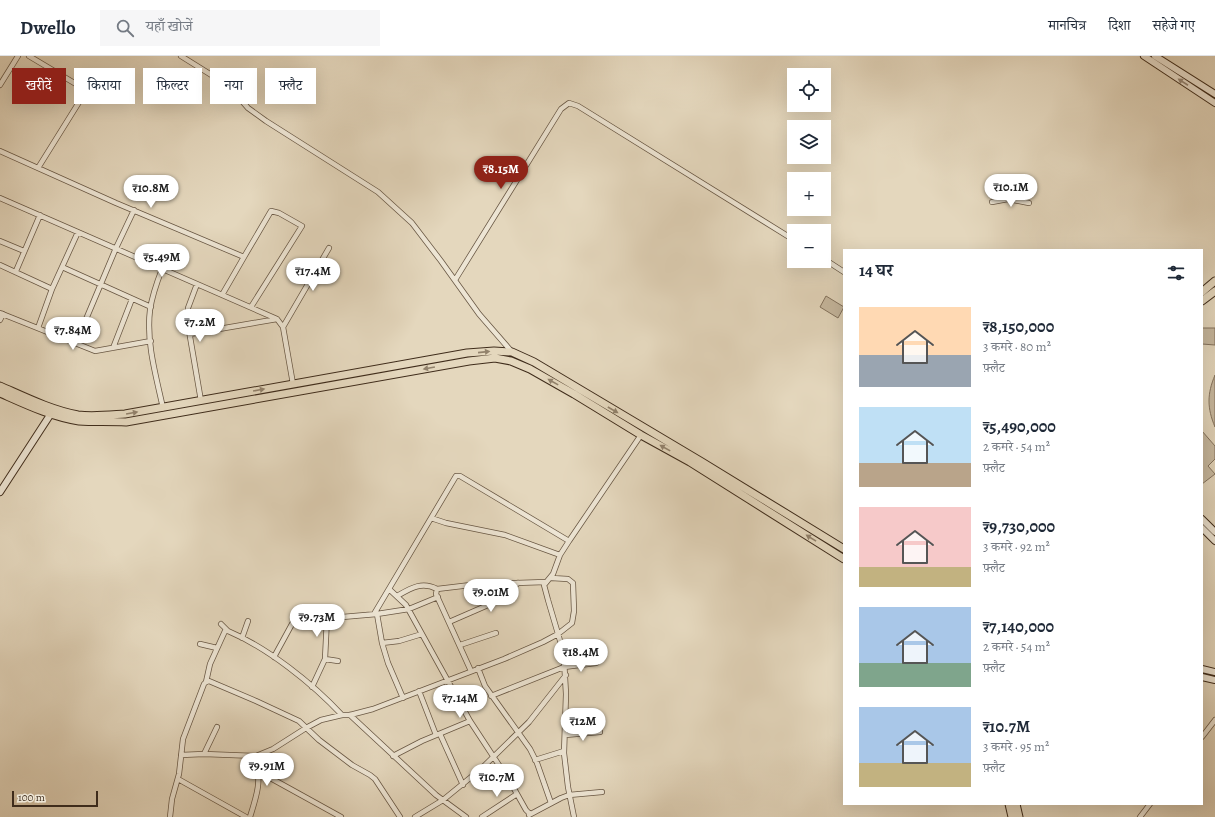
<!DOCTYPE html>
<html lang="hi">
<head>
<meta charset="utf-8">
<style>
  :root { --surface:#fff; --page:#f6f6f7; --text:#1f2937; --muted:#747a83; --line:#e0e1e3; --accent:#8f2418 }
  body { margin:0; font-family:Alegreya,"Noto Serif Devanagari",serif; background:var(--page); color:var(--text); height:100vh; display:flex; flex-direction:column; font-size:15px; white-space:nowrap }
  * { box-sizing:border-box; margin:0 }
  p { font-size:13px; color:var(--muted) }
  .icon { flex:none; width:22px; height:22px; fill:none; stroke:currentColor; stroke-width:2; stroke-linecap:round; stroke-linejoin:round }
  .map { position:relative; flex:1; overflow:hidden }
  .drawer { position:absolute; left:843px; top:193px; width:360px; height:556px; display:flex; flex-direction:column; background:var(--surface); border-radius:0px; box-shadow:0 4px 16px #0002 }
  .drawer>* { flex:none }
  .guide { position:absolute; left:12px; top:12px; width:380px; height:36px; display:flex; gap:8px }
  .controls { position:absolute; left:787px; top:12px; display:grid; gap:8px }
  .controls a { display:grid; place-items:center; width:44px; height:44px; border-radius:0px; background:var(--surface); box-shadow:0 4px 16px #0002; font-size:20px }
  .scale { position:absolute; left:12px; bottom:10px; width:86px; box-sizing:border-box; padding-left:4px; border:2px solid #3f2c1b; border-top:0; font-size:11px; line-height:14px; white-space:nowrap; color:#3f2c1b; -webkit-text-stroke:3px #ede5d4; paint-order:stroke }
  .price { position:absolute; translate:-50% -34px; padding:0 9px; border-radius:14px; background:#fff; color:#222; font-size:13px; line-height:26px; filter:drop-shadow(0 1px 2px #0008) }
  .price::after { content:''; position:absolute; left:50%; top:24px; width:12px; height:9px; margin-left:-6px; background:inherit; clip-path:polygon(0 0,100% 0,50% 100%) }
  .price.current { background:var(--accent); color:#fff }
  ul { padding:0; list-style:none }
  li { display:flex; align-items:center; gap:12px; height:100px; padding:0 16px }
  li span { display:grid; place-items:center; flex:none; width:112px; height:80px; border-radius:0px; color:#555 }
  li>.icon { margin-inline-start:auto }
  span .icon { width:48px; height:48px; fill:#fffc; stroke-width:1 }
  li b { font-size:17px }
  h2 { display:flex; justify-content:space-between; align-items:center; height:48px; padding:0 16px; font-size:17px }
  .pill { padding:0 14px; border-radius:0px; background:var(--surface); box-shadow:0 4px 16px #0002; font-size:14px; line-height:36px }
  .pill.current { background:var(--accent); color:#fff }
  header { display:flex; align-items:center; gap:24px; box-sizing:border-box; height:56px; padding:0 20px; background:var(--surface); border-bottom:1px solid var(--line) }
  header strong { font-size:19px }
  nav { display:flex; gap:22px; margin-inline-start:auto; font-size:14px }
  .search { width:280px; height:36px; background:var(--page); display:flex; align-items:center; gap:10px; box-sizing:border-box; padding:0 14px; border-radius:0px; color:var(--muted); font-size:15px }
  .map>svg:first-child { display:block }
</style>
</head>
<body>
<header>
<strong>Dwello</strong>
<div class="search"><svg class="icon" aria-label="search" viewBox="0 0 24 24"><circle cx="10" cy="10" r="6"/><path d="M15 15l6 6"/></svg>यहाँ खोजें</div>
<nav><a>मानचित्र</a><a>दिशा</a><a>सहेजे गए</a></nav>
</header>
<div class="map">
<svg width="1215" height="761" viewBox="0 0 1215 761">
  <rect width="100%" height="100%" fill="#e4d7bd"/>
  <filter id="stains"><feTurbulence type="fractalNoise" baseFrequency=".005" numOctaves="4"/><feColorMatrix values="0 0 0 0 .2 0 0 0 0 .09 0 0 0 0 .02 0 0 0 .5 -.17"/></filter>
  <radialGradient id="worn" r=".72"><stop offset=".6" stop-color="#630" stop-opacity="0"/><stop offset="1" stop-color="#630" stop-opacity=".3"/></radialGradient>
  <path fill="#c8baa1" stroke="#84735e" d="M826,240L844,251L838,262L820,251Z
    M1202,272H1215V289L1202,288Z
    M1215,319V371C1207,352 1207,338 1215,319Z
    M1202,375L1215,390V403L1208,410L1215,418L1202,428Z"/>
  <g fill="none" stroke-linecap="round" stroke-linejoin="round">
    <defs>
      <path id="street" d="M29,0L86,34
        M181,0L229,30L248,52L266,65L378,136L412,167L441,205L479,258L512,296
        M0,29L18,0
        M0,95L116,147L244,201L222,239
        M38,112L91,27
        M0,142L277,263L283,271L293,328
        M992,146L1008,143L1029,147
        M0,185L24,195
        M244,201L271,155L279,157L302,170L251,251
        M824,203L844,216
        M0,209L52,233L38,272
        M62,211L151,251
        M162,213C157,226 152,240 150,254C146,286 156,320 163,352
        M16,215L40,159
        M455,224L561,53L569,47L578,50L794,184
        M197,228L188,252V269L201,345
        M52,233L78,176
        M0,257L95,295L151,285
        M0,264L3,258
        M283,271L329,192
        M190,278L277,263
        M76,287L116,192L134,154
        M113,292L132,243
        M431,462L446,467L505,479L560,499
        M389,533L406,549L470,665L512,729L526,754L530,758
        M397,540C411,532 422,525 437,533
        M374,558L456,420H460L569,485
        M377,558L382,587L388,607L403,642
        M449,566L495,546L504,541L518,527
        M221,568L228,575
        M242,582L248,565
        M382,587L399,585L422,578
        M200,588L217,592
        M460,589L496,577
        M274,601L292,568L296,565L377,558L409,553L438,541
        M325,603L327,562
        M478,612L485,630L530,693L537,707L551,747
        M471,615L436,538L437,533L479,528L546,526
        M206,626L210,608L225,575H228C268,592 312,627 342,659
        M312,631L325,603L338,605
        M419,635L436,679
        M491,640L564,611L596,607
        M350,659L436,739L466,761
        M440,678L463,729
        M565,679L600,676
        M1202,681L1215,664
        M204,698L217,671
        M181,699L204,698L256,700L273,693L306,672L321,664L342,659H350L373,653L504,603L543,586L558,578L572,567L574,555L573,527L568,523L551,522
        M393,700L422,685L470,665
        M535,704L564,695
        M259,717L265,719L341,761
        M178,723L246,761
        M529,759L561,742L569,739L602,736
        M170,761L172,743L179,718L183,683L204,628L206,626L209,625L256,645L299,665L319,684L352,709L370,719L375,723L400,761
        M250,761C258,736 261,726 256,700
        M415,761L443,744L481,713L529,666L566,619
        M482,761L517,738
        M574,761L568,731L564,697L566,638L564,604L561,588L548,544L544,529L553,518L560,499L569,485L641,379
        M1140,761L1150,748"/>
      <path id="secondary" d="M1144,0L1215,47
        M1155,0L1215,38
        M0,436L52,356
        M1202,463L1215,476
        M1202,472L1215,485
        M1202,613L1215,616
        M1202,621L1215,624"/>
      <path id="primary" d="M1202,236L1215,225
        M1202,245L1215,235
        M0,330C25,341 51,354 78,359C93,361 110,359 125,358L467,297L494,295L512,296L534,306L702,406L844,493
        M0,337C25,348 52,361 79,365C94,366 110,365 126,366L469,305L495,302L511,305L530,313L574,338L641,379L690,406L844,503
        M1009,748L1012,761
        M1016,748L1019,761"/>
    </defs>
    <use href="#street" stroke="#685744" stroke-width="6"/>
    <use href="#secondary" stroke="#3f2c1b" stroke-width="8"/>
    <use href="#primary" stroke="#3f2c1b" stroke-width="9"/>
    <use href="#street" stroke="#ede5d4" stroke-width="4.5"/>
    <use href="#secondary" stroke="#ede5d4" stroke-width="6"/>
    <use href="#primary" stroke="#e4d7bd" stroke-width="7"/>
  </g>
  <defs><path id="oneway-solid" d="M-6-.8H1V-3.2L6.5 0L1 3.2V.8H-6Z"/></defs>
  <use fill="#968878" href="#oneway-solid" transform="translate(1183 26) rotate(-147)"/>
  <g fill="#92826c">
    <use href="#oneway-solid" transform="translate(484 296) rotate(-6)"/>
    <use href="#oneway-solid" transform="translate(429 312) rotate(170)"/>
    <use href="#oneway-solid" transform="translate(553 326) rotate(-151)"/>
    <use href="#oneway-solid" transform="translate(259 334) rotate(-10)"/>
    <use href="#oneway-solid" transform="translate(613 354) rotate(30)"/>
    <use href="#oneway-solid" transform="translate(132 357) rotate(-10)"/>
    <use href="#oneway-solid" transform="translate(665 392) rotate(-151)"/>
    <use href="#oneway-solid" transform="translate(811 482) rotate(-148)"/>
  </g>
  <rect width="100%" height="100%" filter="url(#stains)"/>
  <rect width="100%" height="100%" fill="url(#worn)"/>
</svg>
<div class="controls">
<a><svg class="icon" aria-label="locate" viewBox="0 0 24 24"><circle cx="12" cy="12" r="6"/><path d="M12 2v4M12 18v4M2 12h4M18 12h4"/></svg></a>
<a><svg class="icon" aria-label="layers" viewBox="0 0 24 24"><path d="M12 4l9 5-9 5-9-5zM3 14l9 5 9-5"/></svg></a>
<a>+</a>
<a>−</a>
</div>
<div class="scale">100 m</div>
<b class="price current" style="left:501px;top:134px">₹8.15M</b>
<b class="price" style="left:1011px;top:152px">₹10.1M</b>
<b class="price" style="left:151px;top:153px">₹10.8M</b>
<b class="price" style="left:162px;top:222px">₹5.49M</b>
<b class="price" style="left:313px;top:236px">₹17.4M</b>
<b class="price" style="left:200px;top:287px">₹7.2M</b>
<b class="price" style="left:73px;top:295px">₹7.84M</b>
<b class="price" style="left:491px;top:557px">₹9.01M</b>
<b class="price" style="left:317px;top:582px">₹9.73M</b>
<b class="price" style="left:581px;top:617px">₹18.4M</b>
<b class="price" style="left:460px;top:663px">₹7.14M</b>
<b class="price" style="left:583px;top:686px">₹12M</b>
<b class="price" style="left:267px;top:731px">₹9.91M</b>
<b class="price" style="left:497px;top:742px">₹10.7M</b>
<div class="guide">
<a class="pill current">खरीदें</a>
<a class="pill">किराया</a>
<a class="pill">फ़िल्टर</a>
<a class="pill">नया</a>
<a class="pill">फ़्लैट</a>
</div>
<section class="drawer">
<h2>14 घर<svg class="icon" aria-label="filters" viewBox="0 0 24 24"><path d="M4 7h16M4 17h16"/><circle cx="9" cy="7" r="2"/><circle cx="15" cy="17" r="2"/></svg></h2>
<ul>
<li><span style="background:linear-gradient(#ffd9b3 60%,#9aa5b1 0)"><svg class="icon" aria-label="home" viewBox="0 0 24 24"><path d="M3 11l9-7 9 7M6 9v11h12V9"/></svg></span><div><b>₹8,150,000</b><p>3 कमरे · 80 m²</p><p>फ़्लैट</p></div></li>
<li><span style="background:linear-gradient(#bfe0f5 70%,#b9a48a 0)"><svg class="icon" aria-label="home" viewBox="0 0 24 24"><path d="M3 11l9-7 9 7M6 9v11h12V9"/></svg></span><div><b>₹5,490,000</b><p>2 कमरे · 54 m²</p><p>फ़्लैट</p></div></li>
<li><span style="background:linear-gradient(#f6c9c9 75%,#c2b280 0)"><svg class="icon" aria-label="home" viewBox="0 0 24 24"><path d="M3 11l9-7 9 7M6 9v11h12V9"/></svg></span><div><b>₹9,730,000</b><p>3 कमरे · 92 m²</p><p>फ़्लैट</p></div></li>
<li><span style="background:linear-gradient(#a9c7e8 70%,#7fa58c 0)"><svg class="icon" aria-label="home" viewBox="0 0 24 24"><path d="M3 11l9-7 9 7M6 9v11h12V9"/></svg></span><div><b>₹7,140,000</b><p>2 कमरे · 54 m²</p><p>फ़्लैट</p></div></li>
<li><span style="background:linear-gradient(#a9c7e8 70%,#c2b280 0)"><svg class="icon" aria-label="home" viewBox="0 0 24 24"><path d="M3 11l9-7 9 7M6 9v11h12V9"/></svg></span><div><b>₹10.7M</b><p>3 कमरे · 95 m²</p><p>फ़्लैट</p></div></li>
</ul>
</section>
</div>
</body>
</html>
